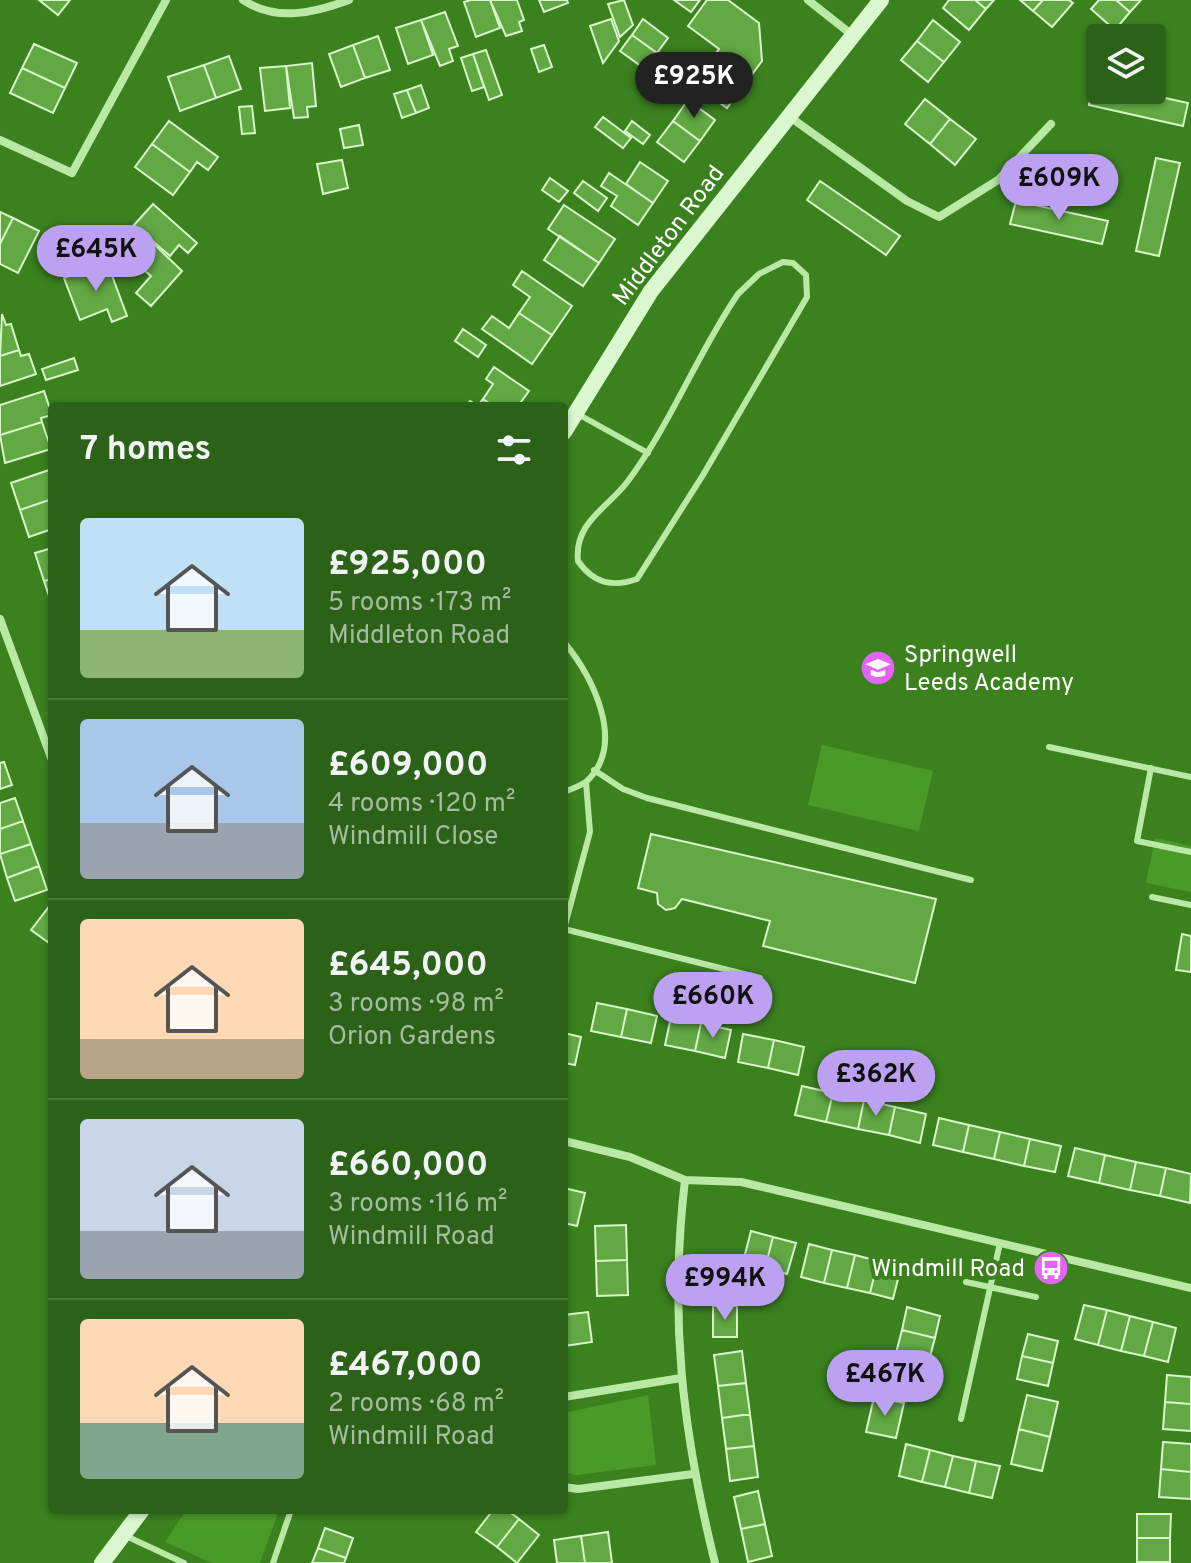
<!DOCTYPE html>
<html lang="en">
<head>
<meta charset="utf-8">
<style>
  :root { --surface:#2c6217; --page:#386b24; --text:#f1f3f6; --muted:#a6bca1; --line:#487636; --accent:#bca0f2 }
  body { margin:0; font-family:Overpass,sans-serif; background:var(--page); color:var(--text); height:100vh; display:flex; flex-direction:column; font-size:30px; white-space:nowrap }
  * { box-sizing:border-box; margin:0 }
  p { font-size:26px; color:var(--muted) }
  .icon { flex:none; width:44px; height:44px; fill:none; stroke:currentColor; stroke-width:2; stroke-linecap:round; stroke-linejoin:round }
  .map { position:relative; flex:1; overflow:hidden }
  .sheet { position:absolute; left:48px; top:402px; width:520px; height:1112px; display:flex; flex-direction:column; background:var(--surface); border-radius:8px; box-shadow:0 2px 6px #0004 }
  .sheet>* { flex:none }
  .fabs { position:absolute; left:1086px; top:24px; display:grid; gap:16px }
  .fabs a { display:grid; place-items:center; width:80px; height:80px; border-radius:8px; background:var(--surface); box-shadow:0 2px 6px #0004; font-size:40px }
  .price { position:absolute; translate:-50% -68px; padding:0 18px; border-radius:28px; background:var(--accent); color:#111; font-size:26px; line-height:52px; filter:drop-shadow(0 2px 4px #0008) }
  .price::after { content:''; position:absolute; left:50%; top:48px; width:24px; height:18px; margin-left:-12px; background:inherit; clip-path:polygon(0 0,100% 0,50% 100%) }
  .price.active { background:#222; color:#fff }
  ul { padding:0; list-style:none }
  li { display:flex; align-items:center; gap:24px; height:200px; padding:0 32px }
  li+li { border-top:2px solid var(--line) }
  li span { display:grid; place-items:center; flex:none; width:224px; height:160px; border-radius:8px; color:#555 }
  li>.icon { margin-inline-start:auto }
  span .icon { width:96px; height:96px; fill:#fffc; stroke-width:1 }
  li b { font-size:34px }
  h2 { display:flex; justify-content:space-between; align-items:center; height:96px; padding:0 32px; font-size:34px }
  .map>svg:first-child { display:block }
</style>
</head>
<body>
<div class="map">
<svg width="1191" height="1563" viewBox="0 0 1191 1563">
  <rect width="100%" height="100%" fill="#3b821f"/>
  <path fill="#4a9a29" d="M822,745L933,771L919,831L808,805Z
    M1155,838L1191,846V892L1146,883Z
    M648,1395L656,1465L577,1475L564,1472V1413Z
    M186,1510H279L260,1563H212L165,1542Z"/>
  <path fill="#62a943" stroke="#d7f7c9" stroke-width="2" d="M39,0H70L58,15Z
    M471,0H490L500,28L476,37L464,2Z
    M490,0H517L524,20L519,22L522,31L506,36Z
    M539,0H567L568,3L544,12Z
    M624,0L633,25L620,37L608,4Z
    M674,0H700L691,12Z
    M707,0H728L759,23L762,61L727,108L694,84L719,49L688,26Z
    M949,0H975L986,9L969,30L943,8Z
    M975,0H994L986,9Z
    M1020,0H1043L1033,11Z
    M1043,0H1069L1073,3L1052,27L1033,11Z
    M1099,0H1116L1130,12L1115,30L1091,9Z
    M1116,0H1141L1130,12Z
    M445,12L458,46L449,49L453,61L440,66L421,20Z
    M611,19L619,41L603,63L590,26Z
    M643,19L668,38L657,53L632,35Z
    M421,20L433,55L408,64L396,28Z
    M933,20L960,42L944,62L917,41Z
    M632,35L657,53L645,69L620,51Z
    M378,36L390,70L365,78L353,45Z
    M917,41L944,62L928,82L901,60Z
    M34,44L77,63L65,88L22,68Z
    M353,45L365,78L341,87L329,54Z
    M544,45L552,67L539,72L531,49Z
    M486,50L502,95L489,100L473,54Z
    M473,54L484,87L472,91L461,58Z
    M229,56L241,89L216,98L204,65Z
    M312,63L316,106L307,107L308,117L294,118L286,66Z
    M204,65L216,98L180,111L168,77Z
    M286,66L290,108L265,111L260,68Z
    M22,68L65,88L53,113L10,93Z
    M1094,83L1100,84V90H1129L1188,103L1183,126L1089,105Z
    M421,85L429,108L416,113L407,90Z
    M407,90L416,113L402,118L394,94Z
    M925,99L950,119L930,144L905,124Z
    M688,100L715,120L700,141L673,121Z
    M252,106L255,133L242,134L239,107Z
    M603,117L631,138L623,148L595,127Z
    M950,119L976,139L955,165L930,144Z
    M169,121L218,157L208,170L197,162L190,172L152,144Z
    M632,121L650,135L643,144L625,131Z
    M673,121L700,141L684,162L657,142Z
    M359,125L363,145L344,148L340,129Z
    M152,144L190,172L173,195L135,167Z
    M1156,158L1180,163L1159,256L1136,251Z
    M342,160L348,188L323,194L317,164Z
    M640,162L668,181L653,203L626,184Z
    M609,173L653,203L638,225L611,206L617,196L601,186Z
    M550,178L568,191L559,202L542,190Z
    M583,181L607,198L598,211L574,193Z
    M820,181L900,236L886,255L807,200Z
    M1016,201L1108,221L1102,244L1010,224Z
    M153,204L197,243L188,253L179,245L170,256L134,225Z
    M564,205L615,239L599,263L548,229Z
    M0,212L13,218L0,244Z
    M13,218L39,231L18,273L0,264V244Z
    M134,225L182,271L151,306L136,293L151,276L116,246Z
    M560,236L599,263L583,286L544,260Z
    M107,262L127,316L112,322L107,309L80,320L64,278Z
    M522,271L572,306L552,335L519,313L530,297L513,285Z
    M519,313L552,335L532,364L482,329L492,316L509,328Z
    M2,314L6,325L11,324L19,350L0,356Z
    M463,329L486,345L478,357L455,341Z
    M19,350L21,356L29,354L36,374L0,386V356Z
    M74,358L78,370L46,380L42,369Z
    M494,367L529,391L518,406H493L483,399L493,384L486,379Z
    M44,391L52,415L41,418L42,422L0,435V405Z
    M483,399L493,406H466L470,401L478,406Z
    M42,422L51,449L5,463L0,435Z
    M52,469V499L20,510L11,483Z
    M52,499V529L29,537L20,510Z
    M52,548V579L44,581L35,553Z
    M52,579V605L44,581Z
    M4,762L12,785L0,789V763Z
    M15,798L23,821L0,829V803Z
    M23,821L31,844L0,854V829Z
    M651,834L936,899L915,983L763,946L770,921L682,899L675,908L666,910L658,904L657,893L638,888Z
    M31,844L39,866L7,878L0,854Z
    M39,866L47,890L15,901L7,878Z
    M51,904H52V945L31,930Z
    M1182,934L1191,936V972L1176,970Z
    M597,1003L627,1009L621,1037L591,1031Z
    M627,1009L657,1016L651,1043L621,1037Z
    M671,1017L701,1023L695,1051L665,1045Z
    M701,1023L731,1030L725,1058L695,1051Z
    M564,1033L581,1037L575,1065L564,1063Z
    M743,1034L774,1040L768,1068L738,1062Z
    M774,1040L804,1047L798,1075L768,1068Z
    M802,1086L833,1093L826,1122L795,1115Z
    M833,1093L864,1100L858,1129L826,1122Z
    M864,1100L895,1107L889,1135L858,1129Z
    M895,1107L926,1114L920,1143L889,1135Z
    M939,1118L969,1125L963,1152L933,1145Z
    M969,1125L1000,1132L994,1159L963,1152Z
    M1000,1132L1030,1139L1024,1166L994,1159Z
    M1030,1139L1061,1146L1055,1172L1024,1166Z
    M1075,1148L1105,1155L1099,1183L1068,1176Z
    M1105,1155L1136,1162L1130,1190L1099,1183Z
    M1136,1162L1166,1168L1160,1196L1130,1190Z
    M1166,1168L1191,1174L1190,1203L1160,1196Z
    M564,1188L585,1193L577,1226L564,1223Z
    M626,1225L627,1260L596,1261L595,1226Z
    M751,1231L773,1237L765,1268L743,1262Z
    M773,1237L796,1243L787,1274L765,1268Z
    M809,1244L832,1250L824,1283L801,1277Z
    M832,1250L855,1255L847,1288L824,1283Z
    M855,1255L878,1261L870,1293L847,1288Z
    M627,1260L628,1295L597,1296L596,1261Z
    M878,1261L901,1267L893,1299L870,1293Z
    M713,1275H737V1306H713Z
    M1084,1305L1107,1310L1098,1345L1075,1339Z
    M713,1306H737V1337H713Z
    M907,1307L940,1316L935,1338L902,1330Z
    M1107,1310L1130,1316L1121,1351L1098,1345Z
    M588,1312L592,1342L564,1346V1315Z
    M1130,1316L1153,1322L1144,1356L1121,1351Z
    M1153,1322L1176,1328L1168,1362L1144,1356Z
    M902,1330L935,1338L929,1360L896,1353Z
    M1028,1334L1058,1341L1053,1363L1022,1356Z
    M742,1351L746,1383L718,1386L714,1355Z
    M1022,1356L1053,1363L1048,1386L1017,1379Z
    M881,1363L911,1369L904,1403L874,1397Z
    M1167,1375L1191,1377V1404L1165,1402Z
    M746,1383L750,1414L722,1418L718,1386Z
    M1027,1395L1058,1402L1050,1437L1019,1429Z
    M874,1397L904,1403L896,1438L866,1432Z
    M1165,1402L1191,1404V1431L1163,1429Z
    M750,1414L754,1446L726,1449L722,1418Z
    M1019,1429L1050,1437L1042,1471L1011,1464Z
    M1163,1442L1191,1444V1472L1161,1469Z
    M906,1444L930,1450L922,1482L899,1476Z
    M754,1446L758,1477L730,1481L726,1449Z
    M930,1450L953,1456L945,1487L922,1482Z
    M953,1456L976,1461L969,1493L945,1487Z
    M976,1461L1000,1466L992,1498L969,1493Z
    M1161,1469L1191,1472V1499L1159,1497Z
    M758,1491L765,1524L741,1529L734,1497Z
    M493,1510H507L519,1519L497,1547L476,1532Z
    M1137,1514H1171L1170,1538H1137Z
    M519,1519L539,1535L517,1563L497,1547Z
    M765,1524L772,1556L748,1562L741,1529Z
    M325,1528L353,1538L346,1558L318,1548Z
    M608,1532L612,1563H585L581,1536Z
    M581,1536L585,1563H557L554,1540Z
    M1137,1538H1170V1562H1137Z
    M318,1548L346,1558L344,1563H312Z"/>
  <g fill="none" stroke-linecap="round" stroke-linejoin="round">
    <path stroke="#b9e9a5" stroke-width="6" d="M783,262L793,263L806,275L807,297L703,475L637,579C612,588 593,583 578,561C574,522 608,508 628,481C672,422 697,354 738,294L759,274Z
      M576,413L648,453
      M564,642C592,676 627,743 587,781C581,786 571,789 564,792
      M1049,747L1191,777
      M1151,768L1137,841L1191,852
      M594,770L623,789L647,798L971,880
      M586,782L590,832L564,929L760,978
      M1152,897L1191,905
      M966,1282L1036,1297
      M961,1419L1000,1243
      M126,1536L184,1563
      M273,1563L291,1510"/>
    <path stroke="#b9e9a5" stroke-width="8" d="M243,0C276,22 314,13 349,0
      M808,0L851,34
      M790,117L907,201L939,217L998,180L1051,124
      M0,140L72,173L166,0
      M0,619L52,760
      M564,1141L630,1157L685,1180L741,1182L1191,1288
      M685,1180C669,1316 682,1430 715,1563
      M564,1397L681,1378
      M564,1487L578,1489L693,1474"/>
    <path stroke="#dbf7d0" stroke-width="16" d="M564,432L651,291L881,0
      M102,1563L142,1510"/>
  </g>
  <defs>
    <symbol id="school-disc" viewBox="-11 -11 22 22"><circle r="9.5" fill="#e365f7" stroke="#3b821f"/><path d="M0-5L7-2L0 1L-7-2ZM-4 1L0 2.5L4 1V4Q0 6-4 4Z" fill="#fff"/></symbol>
    <symbol id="bus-disc" viewBox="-11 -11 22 22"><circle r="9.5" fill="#e365f7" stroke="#3b821f"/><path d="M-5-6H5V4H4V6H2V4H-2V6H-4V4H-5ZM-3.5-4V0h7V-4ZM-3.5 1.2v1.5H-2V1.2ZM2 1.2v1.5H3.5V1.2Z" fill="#fff"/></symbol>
  </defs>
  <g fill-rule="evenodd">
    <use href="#school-disc" x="858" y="648" width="40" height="40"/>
    <use href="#bus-disc" x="1031" y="1248" width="40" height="40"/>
  </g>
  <g text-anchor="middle" stroke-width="8" stroke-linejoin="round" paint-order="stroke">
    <g font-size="24" fill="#fff" stroke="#3b821f">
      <text transform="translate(668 235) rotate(-53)" y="8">Middleton Road</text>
    </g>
    <g font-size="24" fill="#fff" stroke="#3b821f" text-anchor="start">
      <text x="904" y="662">Springwell<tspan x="904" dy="28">Leeds Academy</tspan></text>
      <text x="1025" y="1276" text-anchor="end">Windmill Road</text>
    </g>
  </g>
</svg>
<div class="fabs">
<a><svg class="icon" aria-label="layers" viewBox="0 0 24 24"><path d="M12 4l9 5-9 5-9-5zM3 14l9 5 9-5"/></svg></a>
</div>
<b class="price active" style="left:694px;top:120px">£925K</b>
<b class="price" style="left:1059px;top:222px">£609K</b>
<b class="price" style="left:96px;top:293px">£645K</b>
<b class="price" style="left:713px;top:1040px">£660K</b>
<b class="price" style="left:876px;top:1118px">£362K</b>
<b class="price" style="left:725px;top:1322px">£994K</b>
<b class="price" style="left:885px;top:1418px">£467K</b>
<section class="sheet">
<h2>7 homes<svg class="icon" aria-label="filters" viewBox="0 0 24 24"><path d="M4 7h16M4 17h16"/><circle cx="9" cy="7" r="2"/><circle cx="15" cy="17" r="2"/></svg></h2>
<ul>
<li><span style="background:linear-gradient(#bfe0f5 70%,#8fb573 0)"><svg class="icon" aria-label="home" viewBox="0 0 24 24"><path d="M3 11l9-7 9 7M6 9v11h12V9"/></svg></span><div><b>£925,000</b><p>5 rooms · 173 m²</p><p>Middleton Road</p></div></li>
<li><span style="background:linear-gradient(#a9c7e8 65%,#9aa5b1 0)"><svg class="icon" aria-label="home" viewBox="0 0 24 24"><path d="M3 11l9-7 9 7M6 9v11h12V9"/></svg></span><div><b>£609,000</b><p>4 rooms · 120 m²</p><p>Windmill Close</p></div></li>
<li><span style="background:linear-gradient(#ffd9b3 75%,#b9a48a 0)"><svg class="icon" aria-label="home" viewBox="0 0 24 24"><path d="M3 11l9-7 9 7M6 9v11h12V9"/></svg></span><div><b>£645,000</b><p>3 rooms · 98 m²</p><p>Orion Gardens</p></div></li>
<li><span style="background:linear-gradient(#c9d6e8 70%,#9aa5b1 0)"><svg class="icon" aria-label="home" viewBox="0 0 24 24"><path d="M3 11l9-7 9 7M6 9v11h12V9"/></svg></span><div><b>£660,000</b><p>3 rooms · 116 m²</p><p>Windmill Road</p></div></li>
<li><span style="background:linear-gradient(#ffd9b3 65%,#7fa58c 0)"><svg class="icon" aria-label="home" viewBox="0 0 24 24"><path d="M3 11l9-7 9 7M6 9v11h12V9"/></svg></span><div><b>£467,000</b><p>2 rooms · 68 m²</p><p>Windmill Road</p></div></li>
</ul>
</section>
</div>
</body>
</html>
